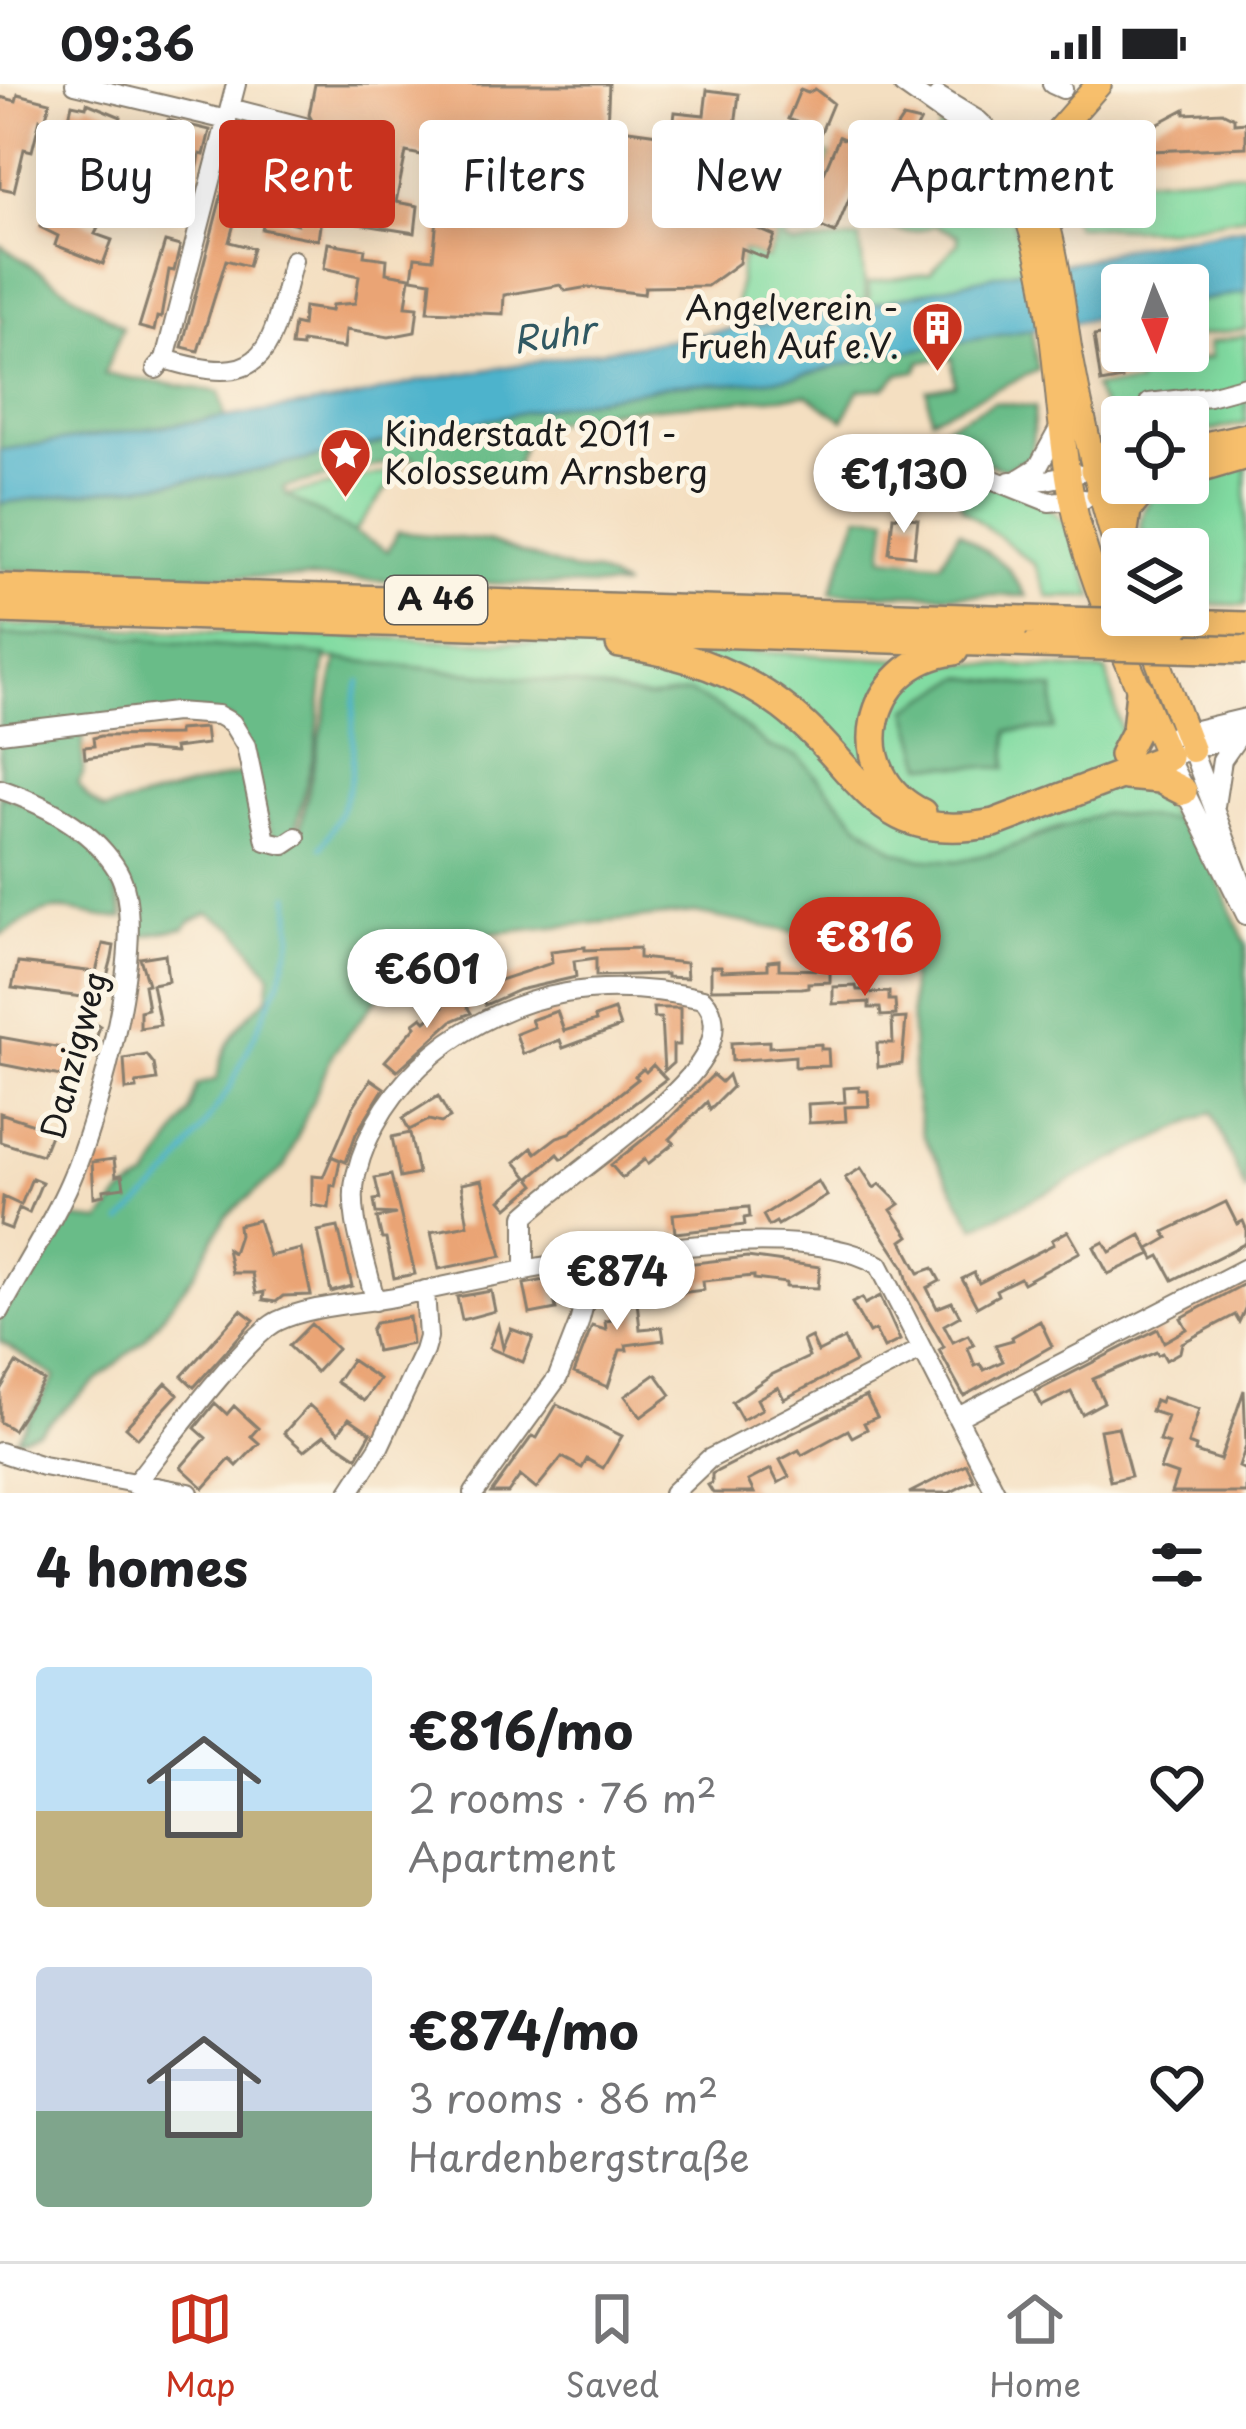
<!DOCTYPE html>
<html lang="en">
<head>
<meta charset="utf-8">
<style>
  :root { --surface:#fff; --page:#f2f2f2; --text:#202124; --muted:#757577; --line:#e0e0e0; --accent:#c8321e }
  body { margin:0; font-family:"Playpen Sans",sans-serif; background:var(--page); color:var(--text); height:100vh; display:flex; flex-direction:column; font-size:45px; white-space:nowrap }
  * { box-sizing:border-box; margin:0 }
  p { font-size:39px; color:var(--muted) }
  .icon { flex:none; width:66px; height:66px; fill:none; stroke:currentColor; stroke-width:2; stroke-linecap:round; stroke-linejoin:round }
  .map { position:relative; height:1409px; overflow:hidden }
  .side { display:flex; flex-direction:column; background:var(--surface); flex:1 }
  .side>* { flex:none }
  .hud { position:absolute; left:36px; top:36px; width:1176px; height:108px; display:flex; gap:24px }
  .needle { width:78px; rotate:178deg }
  .tools { position:absolute; left:1101px; top:180px; display:grid; gap:24px }
  .tools a { display:grid; place-items:center; width:108px; height:108px; border-radius:12px; background:var(--surface); box-shadow:0 6px 30px #0003; font-size:60px }
  .price { position:absolute; translate:-50% -102px; padding:0 27px; border-radius:42px; background:#fff; color:#222; font-size:39px; line-height:78px; filter:drop-shadow(0 3px 6px #0008) }
  .price::after { content:''; position:absolute; left:50%; top:72px; width:36px; height:27px; margin-left:-18px; background:inherit; clip-path:polygon(0 0,100% 0,50% 100%) }
  .price.selected { background:var(--accent); color:#fff }
  ul { padding:0; list-style:none }
  li { display:flex; align-items:center; gap:36px; height:300px; padding:0 36px }
  li span { display:grid; place-items:center; flex:none; width:336px; height:240px; border-radius:12px; color:#555 }
  li>.icon { margin-inline-start:auto }
  span .icon { width:144px; height:144px; fill:#fffc; stroke-width:1 }
  li b { font-size:51px }
  h2 { display:flex; justify-content:space-between; align-items:center; height:144px; padding:0 36px; font-size:51px }
  .pill { padding:0 42px; border-radius:12px; background:var(--surface); box-shadow:0 6px 30px #0003; font-size:42px; line-height:108px }
  .pill.selected { background:var(--accent); color:#fff }
  .status { display:flex; justify-content:space-between; align-items:center; height:84px; padding:0 60px; background:var(--surface); direction:ltr }
  .status svg { height:33px; fill:currentColor }
  .tabs { display:flex; justify-content:space-around; align-items:center; height:168px; border-top:3px solid var(--line); background:var(--surface); font-size:33px; color:var(--muted) }
  .tabs a { display:grid; justify-items:center; gap:6px }
  .tabs .selected { color:var(--accent) }
  .map>svg:first-child { display:block }
</style>
</head>
<body>
<div class="status"><b>09:36</b><svg viewBox="0 0 49 12"><path d="M0 12V9h3v3zM5 12V6h3v6zM10 12V3h3v9zM15 12V0h3v12zM26 1h20v11H26zM47 4h2v5h-2z"/></svg></div>
<div class="map">
<svg width="1246" height="1409" viewBox="0 0 1246 1409">
  <rect width="100%" height="100%" fill="#fcf5e5"/>
  <filter id="ink" filterUnits="userSpaceOnUse"><feTurbulence type="fractalNoise" baseFrequency=".00833" numOctaves="2"/><feDisplacementMap in="SourceGraphic" scale="24" xChannelSelector="R" yChannelSelector="G"/><feConvolveMatrix kernelMatrix="1 2 1 2 8 2 1 2 1" color-interpolation-filters="sRGB"/></filter>
  <filter id="wash" filterUnits="userSpaceOnUse"><feTurbulence type="fractalNoise" baseFrequency=".004" numOctaves="4" result="noise"/><feDisplacementMap in="SourceGraphic" scale="48" xChannelSelector="R" yChannelSelector="G"/><feGaussianBlur stdDeviation="2.7" result="paint"/><feColorMatrix in="noise" values="0 0 0 0 0 0 0 0 0 0 0 0 0 0 0 0 0 1.4 0 .05"/><feComposite in="paint" operator="in"/></filter>
  <g filter="url(#wash)">
    <rect width="100%" height="100%" fill="#f4dfc1"/>
    <path fill="#82dca2" stroke="#4f7c5f" stroke-width="3" d="M760,42L830,71L799,150L787,146L783,156L795,161L860,154L866,217L734,239L743,166L767,175L777,153L753,142L744,143Z
      M941,42C991,86 1013,120 1027,185L870,221L868,199L930,189L958,159V151L934,141C912,152 896,149 875,136L898,89L918,98Z
      M1246,88V132L1166,146L1075,142L1064,115L1112,97Z
      M1246,208V245L1188,253V219Z
      M1246,251V339L1188,351V333H1122V360C1116,339 1101,325 1094,303L1137,300L1139,289L1211,273L1209,259Z
      M1246,378V521L1188,519V465H1145C1135,438 1143,424 1159,402L1188,399Z
      M401,385L353,450L286,411Z
      M968,393C995,403 1037,411 1058,432C1078,451 1084,488 1094,513H1048L1035,481L962,424L960,415Z
      M0,541L683,564L1106,587C1113,609 1117,631 1123,653C1131,684 1156,712 1175,736L1139,735L1059,743L1001,767L958,777L921,775L895,767L860,740L799,673L767,662L723,626L690,609L646,614L566,599L114,552L0,551Z"/>
    <path fill="#69bc88" stroke="#426c52" stroke-width="3" d="M0,161L123,243L104,290L220,308L225,333L0,366V240L3,235L0,232Z
      M1031,245L1038,286L931,334L927,306L955,301L952,274L921,277L916,287L899,290L885,304L859,306L843,336L807,311L608,327L530,343L509,401L419,382L412,373L283,404L286,411L388,467L398,448L487,457L574,487L595,488L624,503L0,486V419L246,389L537,325L679,300H730L795,293L884,271Z
      M994,318L1035,323L1031,374L1005,385L947,367L945,342Z
      M859,431L888,432L883,473L941,479L959,447L1007,483L1026,512L831,509Z
      M0,551L114,552L326,571L316,660L294,752L274,758L230,634L0,647Z
      M337,575L566,599L646,614L690,609L723,626L767,662L799,673L860,741L895,767L921,775L958,777L1001,767L1102,729L1175,736L1213,784L1246,861V1109L1212,1028L975,1143L922,1050L914,1002L910,890L819,853L695,829L493,849L380,911L333,969L284,1084L226,1132L195,1189L145,1255L39,1347L16,1355L55,1293L0,1257V1234L59,1133L101,1137L121,1111L148,1095L190,1028L197,1001L217,995C222,958 240,938 267,914L270,890L236,845L208,829L190,837L185,844L135,853L106,762L0,699V651L83,642V690L78,700L89,715L105,726L250,687L266,760L300,746Z
      M963,593L1054,605V645L1008,647L1006,684L924,681L908,625Z
      M0,710L42,727L109,778L123,834C97,836 75,823 54,826C34,828 18,844 0,851Z"/>
    <path fill="#4eb3cc" stroke="#356874" stroke-width="3" d="M1246,143V208L1188,219V201H1122V230L884,271L795,293L730,300H679L537,325L246,389L0,419V366L351,315L419,297L848,226L1013,187L1085,176L1119,165Z"/>
    <g fill="none" stroke-linecap="round" stroke-linejoin="round">
      <path stroke="#4eb3cc" stroke-width="4.5" d="M321,763C334,743 347,717 351,692C356,659 348,629 360,597
        M122,1138L174,1087L231,1002L280,896L292,851L290,811"/>
    </g>
    <g id="blocks">
      <path fill="#eaa475" fill-rule="evenodd" d="M315,0H609L607,43L672,52L675,28L704,31L707,6L739,10L734,50L755,53L744,139L775,152L766,174L741,164L739,179L707,202L645,203L644,210L588,203L566,207L560,201L504,211L503,230L428,227L431,197L412,194L415,173L433,175L445,52L429,50L426,72L406,68L396,118L418,122L415,149L321,134L318,156L262,145L265,133L297,140L301,111H296L304,56L313,53L317,45L309,31ZM327,89L375,99L371,121L322,114Z
        M815,5L833,19L821,48L788,35L800,6L808,9Z
        M18,10L50,18L45,37L40,35L32,67L24,65L14,107L0,104V13L16,17Z
        M87,19L121,33L113,65L89,59L78,84L72,81L54,123L98,144L95,150L112,156L103,180L55,161L58,152L40,143L48,127L72,20L86,23Z
        M1185,25V30L1222,28L1234,34V39L1246,38V63L1127,68V73L1101,75L1083,84L1073,65L1095,54L1094,49L1151,43Z
        M903,34L920,38L914,50L923,54L915,72L897,64L901,56L891,52Z
        M168,36L210,46L204,71L200,70L190,125L176,121L188,69L172,65L175,54L164,51Z
        M240,40L255,44L257,50L285,58L282,68L255,62L229,158L253,164L248,182L226,176L198,267L182,263Z
        M839,53L865,64L854,91L858,93L835,149L804,136Z
        M165,158L180,162L174,187L169,186L161,234L157,233L154,247L139,243Z
        M328,159L365,165L364,172L387,175L386,189L410,193L406,222L418,223L415,248L389,253L346,246L344,264L302,258V263L291,262L294,240L302,242L304,223L331,227L332,221L355,219L359,192L324,184Z
        M1115,249L1122,295L1101,299L1094,252Z
        M893,432L918,435L914,472L889,469Z
        M205,644L207,660L174,664L175,669L140,666L85,674L84,663L94,662L93,654L101,652L178,651V646Z
        M103,860L114,862L112,874L106,896L95,893L90,914L12,904L18,879L96,888Z
        M585,863V866L639,864V874L686,879L687,894L667,893V890L596,892V874L574,877L576,893L519,906L485,921L475,897L485,892L488,900L552,879L551,867Z
        M165,870L168,897L152,900L160,941L140,944V927L148,925L144,901L148,900L140,874Z
        M779,876V885L830,886V898L808,899V903L802,904L711,905V882H721L722,887L768,885V877Z
        M856,902L857,906H869V909L889,908V916H895L896,931L881,932L880,924H869V918L833,920V903Z
        M450,910L454,918L461,913L471,929L452,937L397,987L385,977L416,942L414,939L422,933L426,937L443,923L439,916Z
        M653,924H680V961H673V979L664,987L661,934H654Z
        M614,926L620,943L563,964L560,956L523,970L516,950L534,943L531,936L557,927L564,947L596,937L595,933Z
        M906,934L902,980L878,983L877,959H893L892,935Z
        M89,939L100,942L90,976L78,973L71,994L0,980V953L78,967Z
        M769,957V963L821,960V965H828L829,982L795,983V972L732,977L731,959Z
        M147,971L154,980L157,996L136,999L137,1005L126,1006L124,975Z
        M653,981L666,995L562,1075L558,1070L530,1094L535,1101L508,1124L501,1116L528,1093L515,1078L532,1064L536,1069L557,1053L570,1049L638,995L635,992L643,985L646,988Z
        M713,991L721,998L728,991L732,1003L710,1025L707,1018L670,1055L674,1059L648,1080L645,1075L622,1094L611,1081L670,1034Z
        M371,995L384,1004L356,1050L346,1078L333,1073L340,1076L335,1102L331,1101L329,1124L312,1121V1092L323,1093L353,1023Z
        M859,1003V1007H868L869,1022L845,1023L846,1037L809,1039L808,1020L845,1018L844,1004Z
        M438,1012L450,1034L441,1039L429,1036L409,1046L403,1034Z
        M0,1029L52,1046L42,1071L0,1058Z
        M410,1049L418,1090L400,1094L392,1053Z
        M114,1075L116,1092L122,1091L124,1103L103,1106L104,1111L94,1113L92,1078Z
        M861,1084L874,1104L880,1100L900,1120L891,1126L909,1152L902,1157L919,1189L933,1184L940,1197L927,1204L937,1224L952,1218L960,1232L944,1241L953,1258L968,1251L974,1261L968,1264L975,1282L980,1280L984,1286L1003,1277L995,1261L1013,1256L1012,1253L1040,1237L1052,1262L964,1312L939,1266L944,1263L909,1202L904,1183L845,1094Z
        M391,1091L415,1190L394,1194L386,1155H382L377,1134L396,1130L376,1129L374,1116L380,1115L375,1094Z
        M32,1094L42,1098L29,1129L19,1124L11,1145L0,1141L3,1113L21,1121Z
        M482,1096L502,1172L439,1185L431,1148L468,1141L461,1100Z
        M818,1097L827,1112L778,1141L776,1138L769,1142L763,1131Z
        M1226,1118L1237,1140L1243,1137L1246,1144V1159L1173,1196L1160,1172L1154,1175L1149,1165L1168,1154L1164,1148Z
        M749,1123L750,1133L744,1134L745,1141L675,1149L673,1130Z
        M258,1136L269,1172L301,1165L311,1211L283,1212L276,1218L263,1216L264,1208L256,1210L252,1189H232L227,1165L233,1169L239,1151L238,1141Z
        M338,1143L352,1202L331,1208L318,1147Z
        M1068,1147L1080,1168L1023,1199L1020,1194L996,1206L998,1211L977,1223L962,1195L974,1189L979,1199L1054,1160L1052,1156Z
        M1141,1151L1151,1170L1108,1190L1094,1163L1104,1158L1110,1168Z
        M747,1173L820,1183L818,1204L786,1203V1199L754,1195V1192L703,1197L704,1206L671,1210L668,1182Z
        M643,1190L646,1216L637,1217L640,1245L662,1243L664,1256L626,1261L627,1266H620L608,1303L574,1289L592,1242L606,1246L605,1237L620,1235L615,1193Z
        M550,1195L556,1225L530,1230L524,1200Z
        M1246,1199V1223L1239,1238L1235,1231L1182,1259L1180,1268L1166,1276L1162,1269L1158,1271L1156,1268L1093,1295L1104,1318L1082,1330L1071,1308L1042,1322L1035,1308L1158,1245L1164,1258L1187,1245L1181,1234Z
        M491,1207L495,1227L462,1236L457,1213Z
        M880,1212L900,1256L884,1264L875,1246L869,1249L852,1219L862,1214L865,1220Z
        M241,1226L254,1236L194,1303L182,1292Z
        M409,1233L412,1260L376,1267L371,1246L375,1239Z
        M311,1240L337,1265L316,1288L289,1262Z
        M498,1241L503,1264L511,1245L533,1253L523,1278L489,1264Z
        M811,1253L818,1268L844,1255L855,1278L784,1315L778,1303L757,1315L762,1325L742,1336L732,1318L771,1291L809,1273L803,1257Z
        M351,1276L379,1295L364,1317L336,1298Z
        M16,1279L44,1297L13,1346L0,1338V1306Z
        M656,1290L671,1311L641,1333L625,1312Z
        M166,1299L178,1310L138,1354L126,1343Z
        M1244,1306L1246,1362L1239,1383L1246,1386V1409H1171L1177,1391L1160,1385L1169,1360L1159,1357L1167,1332L1151,1327L1155,1316L1160,1318L1162,1313L1199,1325L1188,1360L1196,1363L1195,1368L1220,1376Z
        M866,1312L877,1333L864,1339L867,1345L852,1353L848,1346L802,1371L799,1366L780,1376L789,1393L778,1399L771,1385L748,1397L754,1409H713L708,1401L712,1399V1390Z
        M215,1319L227,1330L234,1322L258,1344L251,1352L259,1359L237,1382L230,1375L204,1404L181,1383L206,1354L195,1344Z
        M557,1320L622,1352L603,1384L587,1375L582,1384L562,1373L536,1405L520,1392L508,1409H491L532,1352L537,1354Z
        M309,1321L339,1348L349,1334L371,1349L357,1373L324,1351L304,1367L284,1349Z
        M1118,1343L1131,1392L1110,1397L1100,1346Z
        M966,1380L974,1396L949,1409H909Z"/>
    </g>
  </g>
  <g filter="url(#ink)">
    <use href="#blocks" fill-opacity="0" stroke="#887e6e" stroke-width="3"/>
    <g fill="none" stroke-linecap="round" stroke-linejoin="round">
      <defs>
        <path id="minor" d="M75,0L227,36
          M1052,0L1063,5
          M903,1L960,41L1003,84
          M938,12L979,37L1010,66
          M230,24L304,43
          M165,275C271,308 270,264 293,176
          M156,285L165,275L236,0
          M1149,319L1209,312L1246,302
          M897,377L949,378L1049,418L1084,415
          M1017,396L1038,383L1061,341
          M1010,397L1046,396L1077,390
          M0,649L175,628L218,631L232,639L246,662L266,757L284,761L296,753
          M1246,649L1168,673L1246,831
          M1175,651L1246,634
          M1192,666L1245,808
          M0,705C44,720 93,745 118,787C152,847 97,1036 70,1098C51,1142 23,1184 0,1227
          M1215,722L1222,676L1238,653
          M375,1217C367,1178 347,1130 356,1091C379,994 472,925 566,909C612,901 658,905 703,915C717,929 716,949 707,967C683,1018 570,1090 525,1132V1187
          M958,1333L1246,1184
          M0,1368L43,1382L189,1409
          M134,1401C161,1367 246,1252 278,1237C312,1221 358,1220 394,1213C504,1190 785,1124 879,1181L996,1409
          M349,1409L379,1363L424,1267L428,1253L425,1206
          M474,1409L558,1293L579,1239L596,1174
          M673,1409L709,1375L922,1265"/>
        <path id="major" d="M1010,66C1058,127 1058,203 1071,275C1083,342 1099,407 1119,472
          M1011,83L1034,74L1099,0
          M1003,84C1062,176 1050,309 1072,414C1090,504 1134,589 1168,673
          M1148,551L1192,666"/>
        <path id="highway" d="M1188,366L1246,353
          M1094,386L1122,380
          M1188,388L1246,371
          M1100,410L1149,399
          M1120,475L1127,426L1149,399
          M0,504L1026,536
          M0,525L1037,560
          M1179,540L1246,542
          M620,560C678,568 735,587 782,622C864,684 871,763 994,739L1168,673
          M1123,671L1136,646L1140,607
          M1126,692L1159,695L1183,707
          M922,729C842,690 865,578 954,567"/>
      </defs>
      <use href="#minor" stroke="#887e6e" stroke-width="22"/>
      <use href="#major" stroke="#887e6e" stroke-width="28"/>
      <use href="#highway" stroke="#887e6e" stroke-width="32"/>
      <use href="#minor" stroke="#fff" stroke-width="18"/>
      <use href="#major" stroke="#f7bf6c" stroke-width="24"/>
      <use href="#highway" stroke="#f7bf6c" stroke-width="27"/>
      <defs>
        <path id="highway-bridge" d="M1026,536L1179,540
          M1037,560L1246,566"/>
      </defs>
      <use href="#highway-bridge" stroke="#887e6e" stroke-width="32" stroke-linecap="butt"/>
      <use href="#highway-bridge" stroke="#f7bf6c" stroke-width="27"/>
    </g>
  </g>
  <defs>
    <symbol id="building-pin" viewBox="-11 -11 22 30"><path d="M0 17L-7.5 6A9.5 9.5 0 1 1 7.5 6Z" fill="#c8321e" stroke="#fcf5e5"/><path d="M-4-6H4V6H1V3H-1V6H-4ZM-2.5-4.3h1.7v1.8h-1.7ZM.8-4.3h1.7v1.8H.8ZM-2.5-1h1.7V.8h-1.7ZM.8-1h1.7V.8H.8Z" fill="#fff"/></symbol>
    <symbol id="sight-pin" viewBox="-11 -11 22 30"><path d="M0 17L-7.5 6A9.5 9.5 0 1 1 7.5 6Z" fill="#c8321e" stroke="#fcf5e5"/><path d="M0-6L1.8-2.2L6-1.7L2.9 1.2L3.7 5.4L0 3.3L-3.7 5.4L-2.9 1.2L-6-1.7L-1.8-2.2Z" fill="#fff"/></symbol>
  </defs>
  <g fill-rule="evenodd">
    <use href="#building-pin" x="908" y="214" width="59" height="81"/>
    <use href="#sight-pin" x="316" y="340" width="59" height="81"/>
  </g>
  <g text-anchor="middle" stroke-width="10" stroke-linejoin="round" paint-order="stroke">
    <rect fill="#fcf5e5" stroke="#5f5d58" stroke-width="3" x="385" y="492" width="102" height="48" rx="9"/>
    <g font-size="30" font-weight="bold" fill="#1c1c1c">
      <text x="436" y="526">A 46</text>
    </g>
    <g font-size="33" fill="#1c1c1c" stroke="#fcf5e5" text-anchor="end">
      <text x="899" y="236">Angelverein -<tspan x="899" dy="38">Frueh Auf e.V.</tspan></text>
      <text x="384" y="362" text-anchor="start">Kinderstadt 2011 -<tspan x="384" dy="38">Kolosseum Arnsberg</tspan></text>
    </g>
    <g font-size="33" fill="#1c1c1c" stroke="#fcf5e5">
      <text transform="translate(74 971) rotate(-75)" y="12">Danzigweg</text>
    </g>
    <g font-size="36" font-style="italic" fill="#305862" stroke="#fcf5e5">
      <text transform="translate(554 251) rotate(-8)" y="13">Ruhr</text>
    </g>
  </g>
</svg>
<div class="tools">
<a><svg class="needle" viewBox="-14 -14 28 28"><path d="M0-13l5 13h-10z" fill="#e53935"/><path d="M0 13l5-13h-10z" fill="#757577"/></svg></a>
<a><svg class="icon" aria-label="locate" viewBox="0 0 24 24"><circle cx="12" cy="12" r="6"/><path d="M12 2v4M12 18v4M2 12h4M18 12h4"/></svg></a>
<a><svg class="icon" aria-label="layers" viewBox="0 0 24 24"><path d="M12 4l9 5-9 5-9-5zM3 14l9 5 9-5"/></svg></a>
</div>
<b class="price" style="left:904px;top:452px">€1,130</b>
<b class="price selected" style="left:865px;top:915px">€816</b>
<b class="price" style="left:427px;top:947px">€601</b>
<b class="price" style="left:617px;top:1249px">€874</b>
<div class="hud">
<a class="pill">Buy</a>
<a class="pill selected">Rent</a>
<a class="pill">Filters</a>
<a class="pill">New</a>
<a class="pill">Apartment</a>
</div>
</div>
<section class="side">
<h2>4 homes<svg class="icon" aria-label="filters" viewBox="0 0 24 24"><path d="M4 7h16M4 17h16"/><circle cx="9" cy="7" r="2"/><circle cx="15" cy="17" r="2"/></svg></h2>
<ul>
<li><span style="background:linear-gradient(#bfe0f5 60%,#c2b280 0)"><svg class="icon" aria-label="home" viewBox="0 0 24 24"><path d="M3 11l9-7 9 7M6 9v11h12V9"/></svg></span><div><b>€816/mo</b><p>2 rooms · 76 m²</p><p>Apartment</p></div><svg class="icon" aria-label="heart" viewBox="0 0 24 24"><path d="M12 20l-8-8c-3-5 5-10 8-4 3-6 11-1 8 4z"/></svg></li>
<li><span style="background:linear-gradient(#c9d6e8 60%,#7fa58c 0)"><svg class="icon" aria-label="home" viewBox="0 0 24 24"><path d="M3 11l9-7 9 7M6 9v11h12V9"/></svg></span><div><b>€874/mo</b><p>3 rooms · 86 m²</p><p>Hardenbergstraße</p></div><svg class="icon" aria-label="heart" viewBox="0 0 24 24"><path d="M12 20l-8-8c-3-5 5-10 8-4 3-6 11-1 8 4z"/></svg></li>
</ul>
</section>
<nav class="tabs">
<a class="selected"><svg class="icon" aria-label="map" viewBox="0 0 24 24"><path d="M3 6l6-2 6 2 6-2v14l-6 2-6-2-6 2zM9 4v14M15 6v14"/></svg>Map</a>
<a><svg class="icon" aria-label="saved" viewBox="0 0 24 24"><path d="M7 4h10v16l-5-4-5 4z"/></svg>Saved</a>
<a><svg class="icon" aria-label="home" viewBox="0 0 24 24"><path d="M3 11l9-7 9 7M6 9v11h12V9"/></svg>Home</a>
</nav>
</body>
</html>
